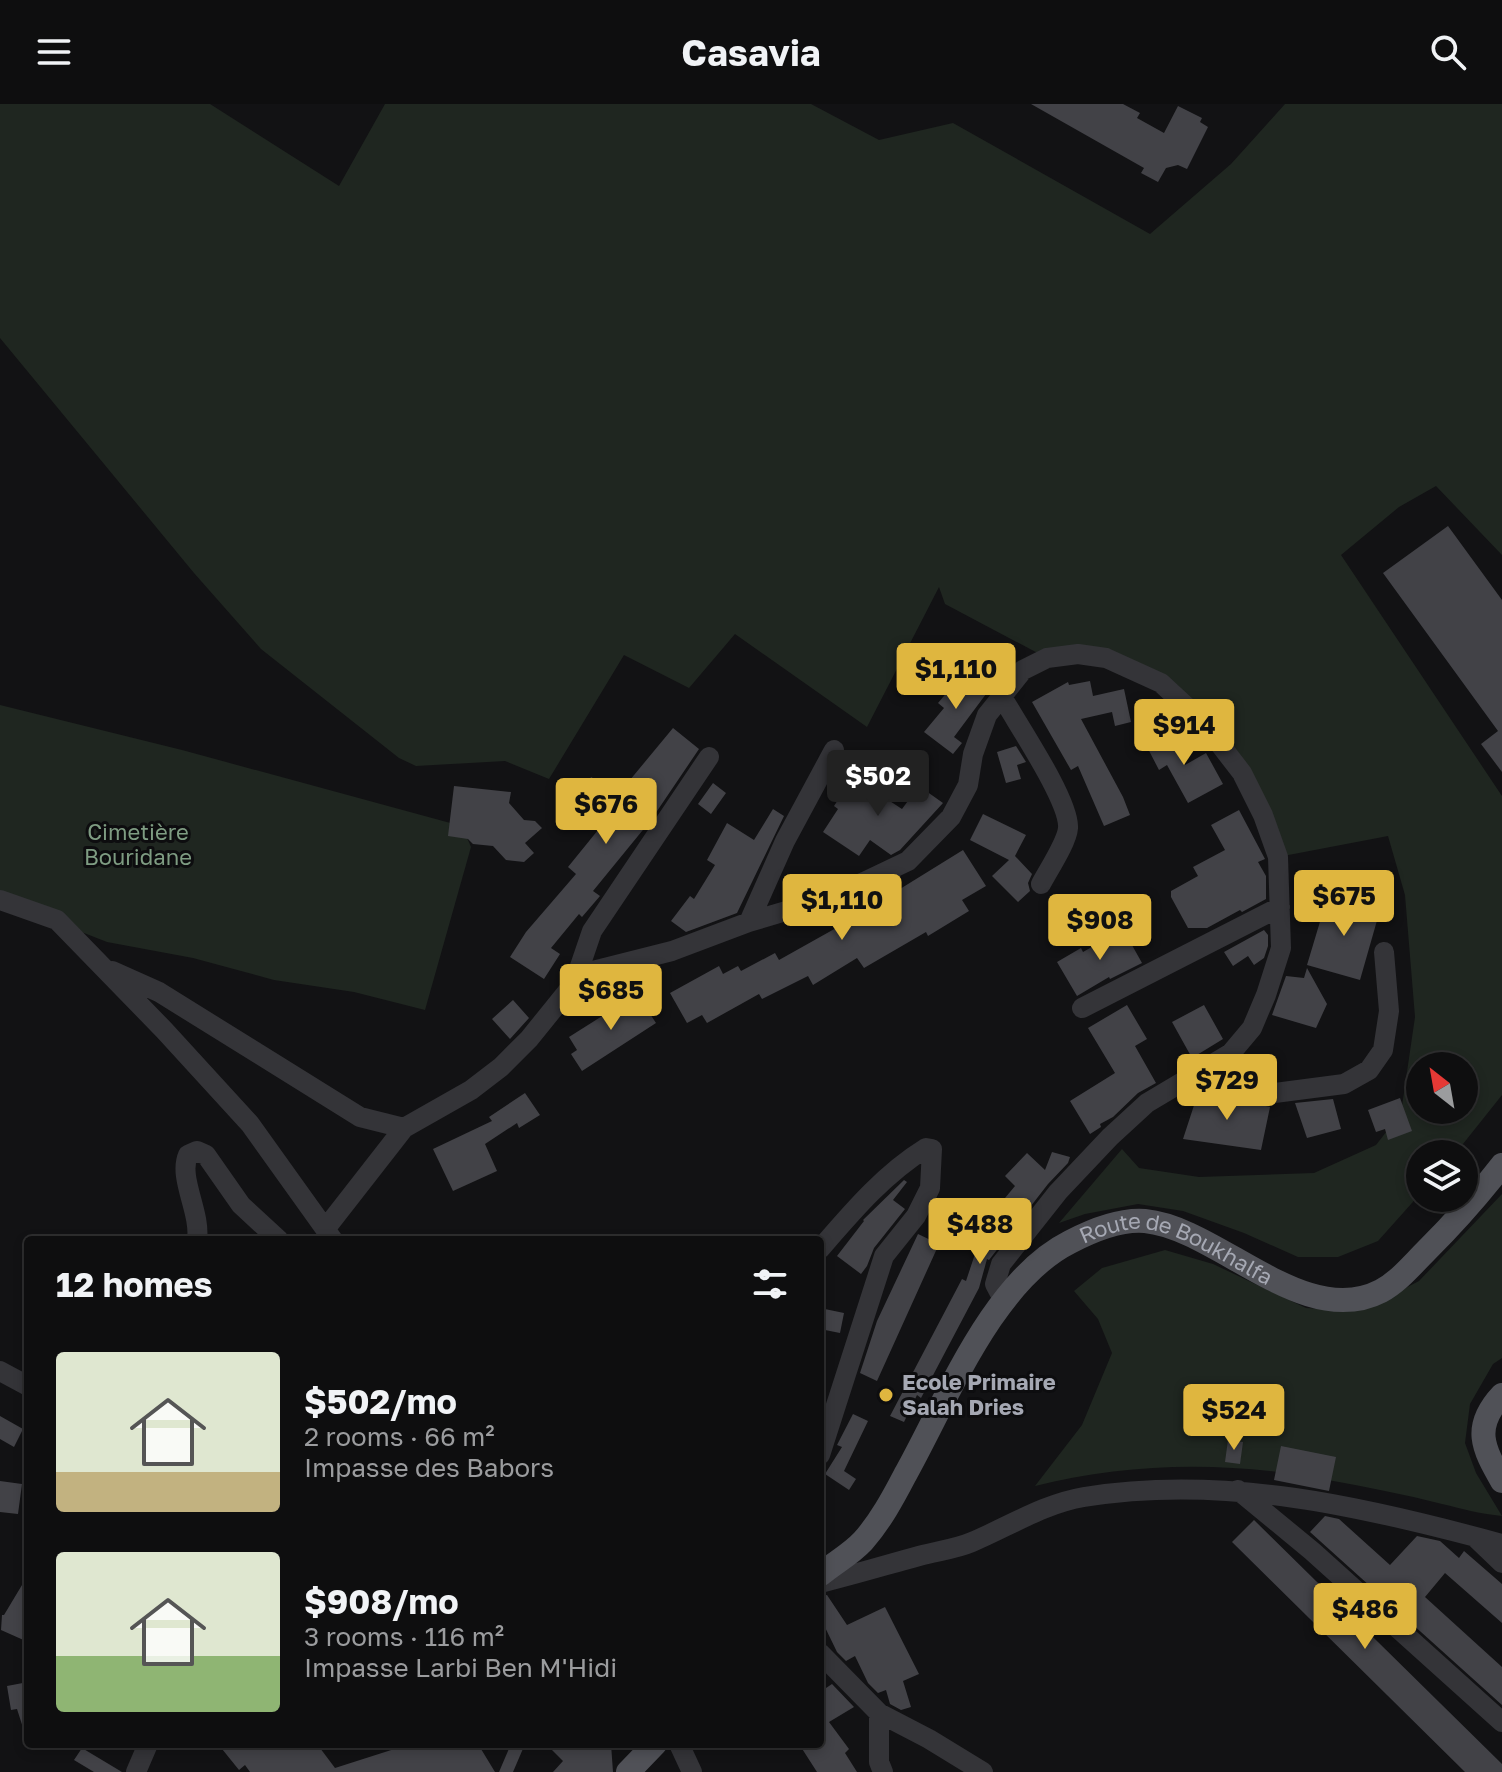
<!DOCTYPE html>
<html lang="en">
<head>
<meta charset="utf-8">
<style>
  :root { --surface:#0e0e0f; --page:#171718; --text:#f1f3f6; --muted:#9b9c9e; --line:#2e2e2f; --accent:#dfb63f }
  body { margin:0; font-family:"Golos Text",sans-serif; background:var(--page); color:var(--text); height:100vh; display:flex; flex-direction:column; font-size:30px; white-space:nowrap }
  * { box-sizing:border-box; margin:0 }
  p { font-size:26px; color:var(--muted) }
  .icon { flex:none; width:44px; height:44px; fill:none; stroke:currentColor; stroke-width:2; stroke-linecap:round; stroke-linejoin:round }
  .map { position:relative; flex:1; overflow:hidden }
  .sheet { position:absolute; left:24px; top:1132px; width:800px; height:512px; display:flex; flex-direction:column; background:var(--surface); border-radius:8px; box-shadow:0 4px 12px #0003,0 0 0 2px var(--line) }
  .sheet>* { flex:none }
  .needle { width:52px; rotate:329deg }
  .tools { position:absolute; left:1406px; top:948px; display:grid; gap:16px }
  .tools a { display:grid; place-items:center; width:72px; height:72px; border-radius:50%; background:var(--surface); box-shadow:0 4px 12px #0003,0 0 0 2px var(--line); font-size:40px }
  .price { position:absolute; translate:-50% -68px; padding:0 18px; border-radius:8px; background:var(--accent); color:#111; font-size:26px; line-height:52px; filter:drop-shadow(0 2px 4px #0008) }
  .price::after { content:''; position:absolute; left:50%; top:48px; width:24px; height:18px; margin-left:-12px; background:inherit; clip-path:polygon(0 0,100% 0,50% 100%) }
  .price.on { background:#222; color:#fff }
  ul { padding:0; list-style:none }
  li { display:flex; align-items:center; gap:24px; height:200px; padding:0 32px }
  li span { display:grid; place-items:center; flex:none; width:224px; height:160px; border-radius:8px; color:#555 }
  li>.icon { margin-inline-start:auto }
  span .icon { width:96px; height:96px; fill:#fffc; stroke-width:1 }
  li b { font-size:34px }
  h2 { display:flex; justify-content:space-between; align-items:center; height:96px; padding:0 32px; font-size:34px }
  header { display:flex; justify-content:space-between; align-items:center; height:104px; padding:0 32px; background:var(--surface); font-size:36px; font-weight:700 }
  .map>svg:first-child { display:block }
</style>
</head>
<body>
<header><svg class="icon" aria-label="menu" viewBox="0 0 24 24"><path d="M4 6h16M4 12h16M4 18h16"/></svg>Casavia<svg class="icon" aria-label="search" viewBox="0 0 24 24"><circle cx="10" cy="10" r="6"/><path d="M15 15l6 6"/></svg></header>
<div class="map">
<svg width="1502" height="1668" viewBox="0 0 1502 1668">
  <rect width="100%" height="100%" fill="#121214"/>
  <path fill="#1f2620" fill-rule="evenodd" d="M0,0H210L339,82L385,0H811L879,36L953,19L1150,130L1231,60L1285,0H1502V451L1436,382L1399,403L1341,451L1502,692V991L1455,1050H1420V1090L1378,1137L1338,1153H1298L1244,1129L1183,1107L1138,1100L1085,1110L1059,1119L1122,1045L1139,1064L1199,1073L1314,1069L1376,1041L1401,1009L1415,913L1405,791L1388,732L1278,753L1242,669L1134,564L1047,554L945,500L939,483L867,623L735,530L689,584L624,551L549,675L505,657L416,662L399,654L261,545L194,469L0,234ZM1420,962H1464V1006H1420Z
    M0,601L182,646L454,720L465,729L471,743L425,906L354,888L274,876L193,854L107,838L0,796Z
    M1502,1090V1254L1493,1260L1470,1300L1465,1339L1476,1369L1502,1412C1481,1410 1463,1405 1442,1400C1404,1390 1366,1383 1328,1376C1231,1357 1130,1358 1035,1382L1082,1321L1112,1249L1098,1215L1074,1187L1102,1164L1165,1146L1213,1160L1306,1204L1338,1206L1367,1204L1419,1177Z"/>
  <path fill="#424247" d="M1031,0H1123L1140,9L1137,14L1164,29L1178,2L1202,14L1200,18L1208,23L1187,65L1178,61L1166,64L1158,78L1141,69L1144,64Z
    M1448,422L1502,496V668L1481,640L1498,627L1383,469Z
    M966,566L989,586L954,633L962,639L953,650L924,628L944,604L938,599Z
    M1090,577L1093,592L1124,585L1131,618L1115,622L1112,608L1081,615L1123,693L1130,711L1104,722L1078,662L1071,666L1032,598L1068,578L1069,581Z
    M673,624L699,645L651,716L593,787L600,792L582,813L579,810L551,844L560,850L544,875L510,853L526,828L576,770L568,763L611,710L606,705L608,703L582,689L591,673L620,688Z
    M1166,625L1185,661L1206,649L1223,680L1188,699L1167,661L1159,666L1144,637Z
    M1016,642L1026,658L1017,661L1021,675L1006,679L997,648Z
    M853,673L902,705L919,682L943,699L900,746L891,751L870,736L859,752L823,728L838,705L834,702Z
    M713,679L726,689L711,710L698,700Z
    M454,682L511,688L509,699L524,716L535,717L542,724L525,739L534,749L524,758L506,756L493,742L473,740L468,735L448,732Z
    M773,705L784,712L737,809L686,828L671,817L690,792L694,795L715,761L707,756L727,719L754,736Z
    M1239,706L1265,755L1258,758L1266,772V795L1242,808L1240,806L1207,824H1188L1171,793V787L1198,772L1193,763L1225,746L1211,721Z
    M983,710L1026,731L1015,752L1032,770L1028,779L1030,787L1018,798L992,772L1009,756L970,736Z
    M963,746L986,782L962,796L969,807L928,832L926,828L864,864L857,854L813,881L808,872L762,895L759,890L707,919L702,911L687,919L670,889L719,862L723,870L738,862L741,867L775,849L779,856L845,819Z
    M1328,791L1380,806L1360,876L1307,861Z
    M1123,825L1142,859L1110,875L1109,873L1077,892L1057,858L1081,844L1083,848Z
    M1264,826L1268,831V842L1264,854L1254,861L1248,852L1233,862L1224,848Z
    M1307,864L1327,900L1316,924L1272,911L1286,872L1304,874Z
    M637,890L656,919L582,967L571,950L577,946L569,933Z
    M513,896L529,914L510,935L492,915Z
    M1127,901L1147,935L1135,942L1156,979L1138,989L1113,1013L1100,1020L1101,1023L1090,1030L1070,997L1115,969L1088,924Z
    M1204,901L1223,935L1192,954L1172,918Z
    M1199,986L1270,1003L1261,1046L1183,1035Z
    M525,989L540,1011L519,1024L517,1019L485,1040L497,1067L453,1087L433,1045L492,1017L489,1013Z
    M1400,994L1412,1027L1388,1036L1385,1025L1376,1028L1368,1006Z
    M1333,995L1341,1025L1307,1034L1295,999Z
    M1052,1048L1070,1053L1068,1059L1048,1080L989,1156L987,1155L979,1184L921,1294L917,1291L904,1318L890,1312L962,1175L966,1177L976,1147L962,1137L984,1107L990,1112L1015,1082L1005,1072L1027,1049L1045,1066Z
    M904,1076L907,1078L893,1096L905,1105L874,1144L867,1162L861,1170L837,1152L864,1117L863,1116Z
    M918,1130L939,1140L877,1277L860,1269L877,1217Z
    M820,1204L844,1209L840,1229L820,1225Z
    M853,1310L868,1317L844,1367L856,1375L849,1386L825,1370L842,1343L837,1341Z
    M0,1312L23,1325L14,1343L0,1335Z
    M1228,1336L1243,1338L1240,1360L1225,1358Z
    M1281,1342L1336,1353L1329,1387L1274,1376Z
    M0,1377L22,1380L18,1410L0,1408Z
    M1325,1412L1339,1415L1390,1461L1417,1432L1440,1437L1459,1454L1464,1447L1502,1480V1519L1445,1469L1425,1493L1502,1563V1601L1310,1428Z
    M1254,1416L1502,1660V1668H1465L1232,1438Z
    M28,1471V1538L1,1526L2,1511H4Z
    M827,1491L847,1521L885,1503L919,1570L903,1577L911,1603L901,1606L890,1600L886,1586L878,1589L868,1579L855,1552L846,1557L837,1548L820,1513V1492Z
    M28,1578V1630H25L17,1605L11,1606L7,1582Z
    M832,1580L854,1603L829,1618L849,1645L845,1649L857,1668H817L799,1640H820V1588Z
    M218,1640H317L335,1664L410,1640H478L495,1668H250L245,1661L239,1666Z
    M511,1640H525L513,1668H499Z
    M546,1640H611L613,1668H553L563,1657Z
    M82,1644L122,1668H94L74,1656Z"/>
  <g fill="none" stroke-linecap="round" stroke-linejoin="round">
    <path stroke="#343438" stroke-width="20" d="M1001,591C1016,618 1070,697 1068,724C1067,738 1049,765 1041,780
      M0,796L57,816L164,926L250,1020L333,1136
      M749,818L785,737L834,646
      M112,867L159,888L360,1013L404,1024
      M577,871L592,827L709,653
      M1082,904L1280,803
      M1196,971L1267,990L1344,980L1369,966L1383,946L1389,907L1384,848
      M326,1124L404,1024L471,986L501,963L529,935L571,883L577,871L672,847L749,818L813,799L864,778L908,757L951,713L968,681L973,650L987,611L1023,566L1047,554L1078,550L1106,554L1161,579L1202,617L1242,669L1263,711L1278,753L1281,844L1266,891L1252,924L1231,949L1147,999L1110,1033L1058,1088L1001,1160L995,1180L1004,1197
      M197,1136C201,1108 178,1074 188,1051L197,1047L206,1051L241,1101L279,1136
      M820,1145C852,1108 884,1070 926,1044L932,1045L930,1084L916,1112L884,1152L820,1351
      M0,1267L28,1282
      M1238,1386L1312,1447L1502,1618
      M1477,1435L1502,1459
      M820,1479C853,1471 886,1461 919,1452C937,1447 956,1445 972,1438C1010,1422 1043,1400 1084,1393C1225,1370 1366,1403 1502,1440
      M820,1549L879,1609L929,1635L983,1668
      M879,1609V1658L883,1668
      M679,1640L692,1668
      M136,1668L148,1640"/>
    <g stroke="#505157" stroke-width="24">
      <path d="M1502,1291C1472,1323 1483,1344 1502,1377"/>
      <path id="s1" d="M820,1471C834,1459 850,1451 863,1437C880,1418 893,1394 905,1371C946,1298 992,1177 1070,1138C1091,1127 1121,1115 1145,1117C1218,1124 1304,1227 1381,1187C1398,1178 1412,1161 1426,1147C1453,1120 1478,1092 1502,1061"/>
      <path d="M628,1668L655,1640"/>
    </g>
  </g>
  <circle fill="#dfb63f" stroke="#0d0d0f" stroke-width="3" cx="886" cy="1291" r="8"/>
  <g text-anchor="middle" stroke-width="6" stroke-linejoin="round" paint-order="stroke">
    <g font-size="22" fill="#7e9c82" stroke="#0d0d0f">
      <text x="138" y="736">Cimetière<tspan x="138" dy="25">Bouridane</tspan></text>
    </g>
    <g font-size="22" fill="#a5a8b3" stroke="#0d0d0f">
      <text dy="8" stroke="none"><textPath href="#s1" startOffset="538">Route de Boukhalfa</textPath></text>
    </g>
    <g font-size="22" font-weight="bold" fill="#a5a8b3" stroke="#0d0d0f" text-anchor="start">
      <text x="902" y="1286">Ecole Primaire<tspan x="902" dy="25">Salah Dries</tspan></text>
    </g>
  </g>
</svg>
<div class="tools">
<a><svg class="needle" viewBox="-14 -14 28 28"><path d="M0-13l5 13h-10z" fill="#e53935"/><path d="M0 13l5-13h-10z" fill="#9b9c9e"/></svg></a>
<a><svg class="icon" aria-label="layers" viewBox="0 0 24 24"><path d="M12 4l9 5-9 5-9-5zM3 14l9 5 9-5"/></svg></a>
</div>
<b class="price" style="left:956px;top:607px">$1,110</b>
<b class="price" style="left:1184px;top:663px">$914</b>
<b class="price on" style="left:878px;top:714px">$502</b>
<b class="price" style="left:606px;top:742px">$676</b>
<b class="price" style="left:1344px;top:834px">$675</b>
<b class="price" style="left:842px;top:838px">$1,110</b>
<b class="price" style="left:1100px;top:858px">$908</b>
<b class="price" style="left:611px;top:928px">$685</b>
<b class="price" style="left:1227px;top:1018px">$729</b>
<b class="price" style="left:980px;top:1162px">$488</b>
<b class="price" style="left:1234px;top:1348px">$524</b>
<b class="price" style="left:1365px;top:1547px">$486</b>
<section class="sheet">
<h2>12 homes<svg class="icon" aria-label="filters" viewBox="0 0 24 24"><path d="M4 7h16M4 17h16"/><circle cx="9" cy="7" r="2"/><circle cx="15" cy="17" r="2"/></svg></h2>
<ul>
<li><span style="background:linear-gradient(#dfe7d0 75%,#c2b280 0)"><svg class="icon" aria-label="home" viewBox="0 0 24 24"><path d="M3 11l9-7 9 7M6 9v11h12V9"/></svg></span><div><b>$502/mo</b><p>2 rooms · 66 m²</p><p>Impasse des Babors</p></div></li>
<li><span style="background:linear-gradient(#dfe7d0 65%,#8fb573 0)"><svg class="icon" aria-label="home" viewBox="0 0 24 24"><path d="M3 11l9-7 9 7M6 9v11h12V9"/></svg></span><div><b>$908/mo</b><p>3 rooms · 116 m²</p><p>Impasse Larbi Ben M'Hidi</p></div></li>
</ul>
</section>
</div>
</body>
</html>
